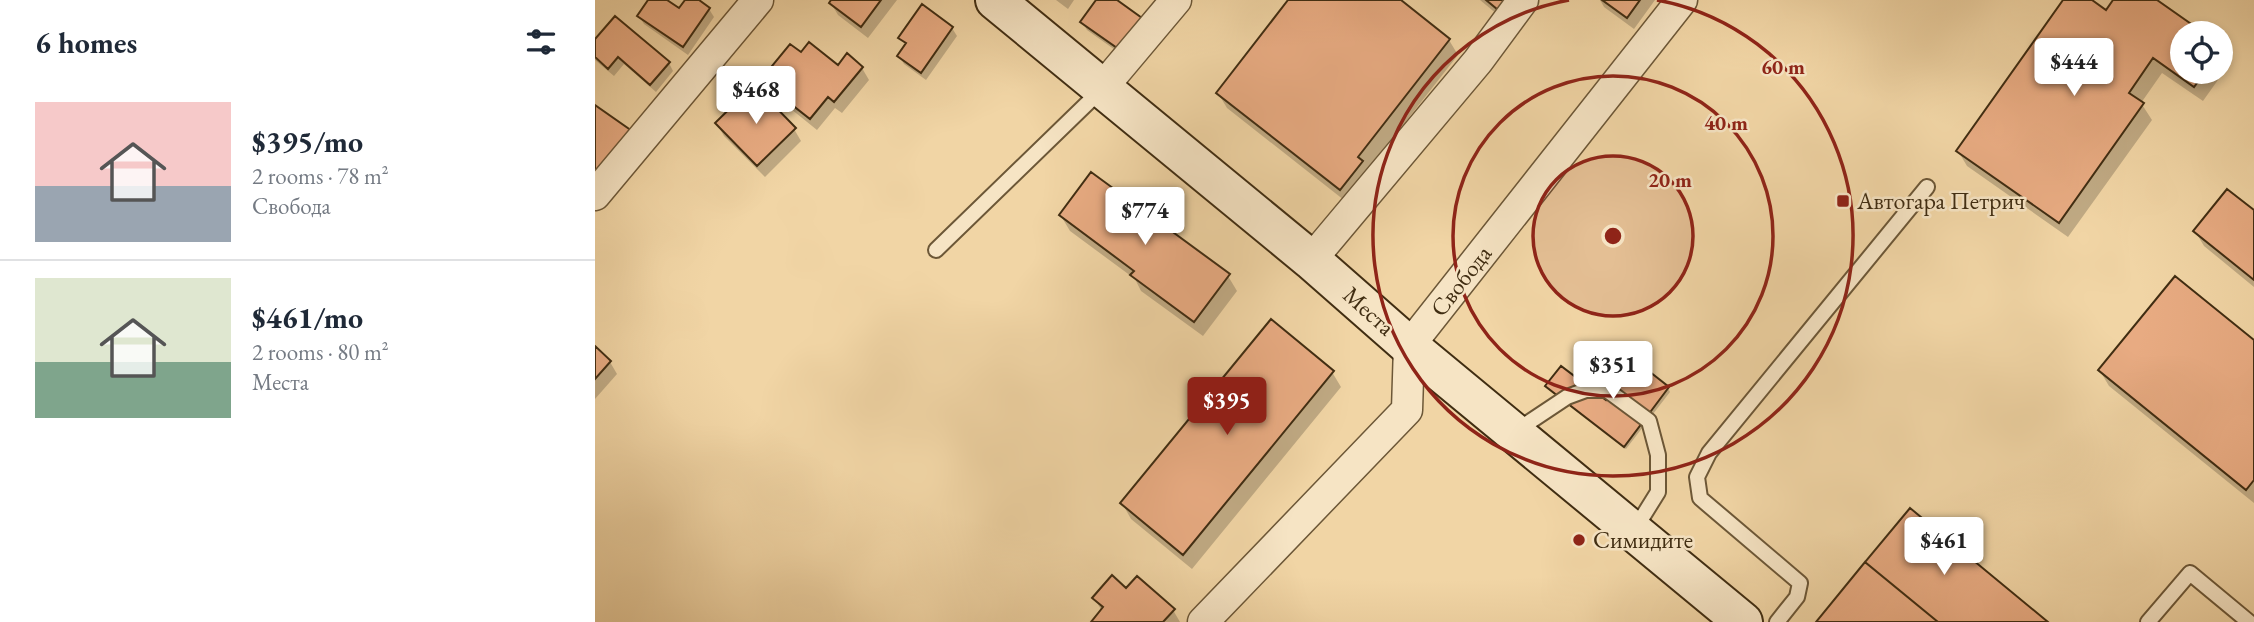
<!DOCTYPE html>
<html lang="en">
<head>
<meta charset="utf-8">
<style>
  :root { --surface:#fff; --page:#f2f2f3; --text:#1f2937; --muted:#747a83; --line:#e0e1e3; --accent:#8f2418 }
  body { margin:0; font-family:"EB Garamond",serif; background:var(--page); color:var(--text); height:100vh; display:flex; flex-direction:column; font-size:26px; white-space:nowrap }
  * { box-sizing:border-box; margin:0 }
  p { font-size:23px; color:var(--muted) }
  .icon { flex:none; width:38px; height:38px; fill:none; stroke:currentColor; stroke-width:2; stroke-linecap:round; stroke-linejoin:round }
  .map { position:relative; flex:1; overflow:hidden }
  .side { display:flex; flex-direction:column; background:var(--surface); width:595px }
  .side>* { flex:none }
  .controls { position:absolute; left:1575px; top:21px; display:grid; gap:14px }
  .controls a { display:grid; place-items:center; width:63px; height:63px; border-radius:50%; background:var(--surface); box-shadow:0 4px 10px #0003; font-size:35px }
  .price { position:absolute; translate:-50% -60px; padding:0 16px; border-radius:7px; background:#fff; color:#222; font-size:23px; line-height:46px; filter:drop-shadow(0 2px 4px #0008) }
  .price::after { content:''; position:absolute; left:50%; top:42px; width:21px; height:16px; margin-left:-10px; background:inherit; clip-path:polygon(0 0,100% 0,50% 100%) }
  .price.active { background:var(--accent); color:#fff }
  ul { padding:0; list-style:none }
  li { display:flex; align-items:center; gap:21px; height:175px; padding:0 35px }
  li+li { border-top:2px solid var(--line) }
  li span { display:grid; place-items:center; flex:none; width:196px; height:140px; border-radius:0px; color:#555 }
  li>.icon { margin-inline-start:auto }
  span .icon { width:84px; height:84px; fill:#fffc; stroke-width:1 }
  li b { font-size:30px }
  h2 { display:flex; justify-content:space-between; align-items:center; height:84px; padding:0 35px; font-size:30px }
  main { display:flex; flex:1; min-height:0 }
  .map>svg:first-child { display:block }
</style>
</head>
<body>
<main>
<section class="side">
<h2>6 homes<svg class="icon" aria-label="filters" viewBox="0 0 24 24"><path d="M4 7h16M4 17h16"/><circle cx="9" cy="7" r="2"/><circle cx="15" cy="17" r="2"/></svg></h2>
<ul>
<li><span style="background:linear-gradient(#f6c9c9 60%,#9aa5b1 0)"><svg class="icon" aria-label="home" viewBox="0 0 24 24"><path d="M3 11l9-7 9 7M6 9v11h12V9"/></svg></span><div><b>$395/mo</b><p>2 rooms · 78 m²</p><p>Свобода</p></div></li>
<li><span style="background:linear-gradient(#dfe7d0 60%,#7fa58c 0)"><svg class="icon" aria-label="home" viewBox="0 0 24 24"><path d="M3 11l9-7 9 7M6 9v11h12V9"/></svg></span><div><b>$461/mo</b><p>2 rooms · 80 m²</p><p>Места</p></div></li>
</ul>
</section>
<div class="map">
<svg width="1659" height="622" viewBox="0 0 1659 622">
  <rect width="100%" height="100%" fill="#f1d5a5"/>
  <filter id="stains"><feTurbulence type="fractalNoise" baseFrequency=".00286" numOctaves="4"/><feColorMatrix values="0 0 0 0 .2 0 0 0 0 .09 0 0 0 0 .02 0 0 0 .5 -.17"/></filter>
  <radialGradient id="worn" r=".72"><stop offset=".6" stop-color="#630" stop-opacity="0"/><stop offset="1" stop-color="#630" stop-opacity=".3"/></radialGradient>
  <path fill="#0003" d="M55,0H69L85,11L92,0H101L114,9L119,17L93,55L49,24L44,16Z
    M238,0H302L273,38L243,15L236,3Z
    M461,0H479L473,9Z
    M503,0H519L530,57L492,30L487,22Z
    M695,0H803L854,40L863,55L772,171L754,204L632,108L623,93Z
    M885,0H936L915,25Z
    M1005,0H1060L1039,29L1009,7Z
    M1470,0H1494L1512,12L1520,0H1559L1606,33H1587V72H1626V47L1635,63L1608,101L1567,73L1546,103L1557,120L1473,237L1372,166L1363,151Z
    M357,28L362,36L331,80L309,64L304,56L311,47L306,38Z
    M0,41L74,63L78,71L61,92L29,64L19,76L0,60Z
    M206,55L243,67L267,68L274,80L247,113L240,108L222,130L196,109L189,97L192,93L181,85L174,73Z
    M122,124L199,129L206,141L170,177L129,136Z
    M1659,212V287L1609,246L1600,231Z
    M466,216L633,276L642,291L608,336L546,291L540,279L475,231Z
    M1659,342V503L1514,386L1505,371Z
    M0,349L15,362L22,374L0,399Z
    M737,372L746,387L597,569L536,519L527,503Z
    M952,387L1011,403L1073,388L1075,392L1031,449Z
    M531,590L578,610L585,622H498L507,611L499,598Z"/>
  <path fill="#e8ab82" stroke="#402d12" stroke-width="2" d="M53,0H72L84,8L90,0H104L115,8L88,47L42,16Z
    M236,0H286L266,27L234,3Z
    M501,0H522L547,18L525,50L485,22Z
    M693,0H806L855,39L763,157L768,161L745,190L621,93Z
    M891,0H919L908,14Z
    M1007,0H1045L1032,18Z
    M1468,0H1497L1511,10L1518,0H1562L1609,33H1587V72H1610L1599,87L1558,58L1534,93L1549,103L1464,223L1361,151Z
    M327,4L358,27L326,73L302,56L311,43L303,38Z
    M20,16L75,62L55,85L23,57L13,69L0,57V39Z
    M214,42L243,65L252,53L268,67L239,102L233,97L215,119L187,97L193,89L172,72L195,44L206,52Z
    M159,85L201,128L162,166L120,123Z
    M0,105L37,131L0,183Z
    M496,172L635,274L599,322L535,275L539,271L464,215Z
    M1632,189L1659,210V280L1598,231Z
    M1580,276L1659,340V480L1651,490L1503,370Z
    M676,319L739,371L588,555L525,503Z
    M0,346L16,361L0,379Z
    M1041,361L1074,387L1029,447L950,386L966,366L1011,400Z
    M1315,508L1453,622H1343L1270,562Z
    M1270,562L1343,622H1221Z
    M517,575L531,588L542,576L580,609L568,622H496L508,607L497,598Z"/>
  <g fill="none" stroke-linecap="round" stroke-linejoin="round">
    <defs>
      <path id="lane" d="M341,250L506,90
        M921,431L972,397L991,390H1012L1054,421L1063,455V492L1040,529
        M1182,622L1202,597L1205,583L1105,498L1102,477L1114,453L1332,187
        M1553,622L1595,573L1654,622"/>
      <path id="street" d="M507,88L581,0
        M0,195L163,0
        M716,260L883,61L928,0
        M608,622L812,410L814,346L1087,0"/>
      <path id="secondary" d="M400,0L716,260L814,346L1148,622"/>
    </defs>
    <use href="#lane" stroke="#6c5737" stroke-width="18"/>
    <use href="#street" stroke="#6c5737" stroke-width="33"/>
    <use href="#secondary" stroke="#402d12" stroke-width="42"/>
    <use href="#lane" stroke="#f6e4c4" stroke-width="14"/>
    <use href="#street" stroke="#f6e4c4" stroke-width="30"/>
    <use href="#secondary" stroke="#f6e4c4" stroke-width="38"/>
  </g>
  <circle cx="1018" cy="236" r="80" fill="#8f2418" fill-opacity=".12"/>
  <g fill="none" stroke="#8f2418" stroke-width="3.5">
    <circle cx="1018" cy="236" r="80"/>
    <circle cx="1018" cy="236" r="160"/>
    <path d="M1062 0A240 240 0 1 1 974 0"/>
  </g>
  <g fill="#8f2418" stroke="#f6e4c4" stroke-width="2.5">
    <rect x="1241" y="194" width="14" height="14" rx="3.5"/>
    <circle cx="984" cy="540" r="7"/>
  </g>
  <g text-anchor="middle" stroke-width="5" stroke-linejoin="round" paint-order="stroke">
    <g font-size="24" fill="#402d12" stroke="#f6e4c4" text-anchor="start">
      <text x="1262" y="209">Автогара Петрич</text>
      <text x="998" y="548">Симидите</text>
    </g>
    <g font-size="24" fill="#402d12" stroke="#f6e4c4">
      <text transform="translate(866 281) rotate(-52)" y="8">Свобода</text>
      <text transform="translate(774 311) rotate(42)" y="8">Места</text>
    </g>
  </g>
  <circle cx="1018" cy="236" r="10" fill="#8f2418" stroke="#f6e4c4" stroke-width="3.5"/>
  <g font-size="21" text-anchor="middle" font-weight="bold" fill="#8f2418" stroke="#f6e4c4" stroke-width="5" stroke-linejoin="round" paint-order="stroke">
    <text x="1188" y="74">60 m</text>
    <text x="1131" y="130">40 m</text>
    <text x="1075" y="187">20 m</text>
  </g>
  <rect width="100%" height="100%" filter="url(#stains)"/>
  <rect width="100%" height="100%" fill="url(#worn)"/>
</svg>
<div class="controls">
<a><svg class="icon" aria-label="locate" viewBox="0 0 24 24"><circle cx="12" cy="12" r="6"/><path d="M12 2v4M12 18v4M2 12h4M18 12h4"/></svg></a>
</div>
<b class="price" style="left:1479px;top:98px">$444</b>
<b class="price" style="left:161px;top:126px">$468</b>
<b class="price" style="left:550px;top:247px">$774</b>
<b class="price" style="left:1018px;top:401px">$351</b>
<b class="price active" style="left:632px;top:437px">$395</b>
<b class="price" style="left:1349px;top:577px">$461</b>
</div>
</main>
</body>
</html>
